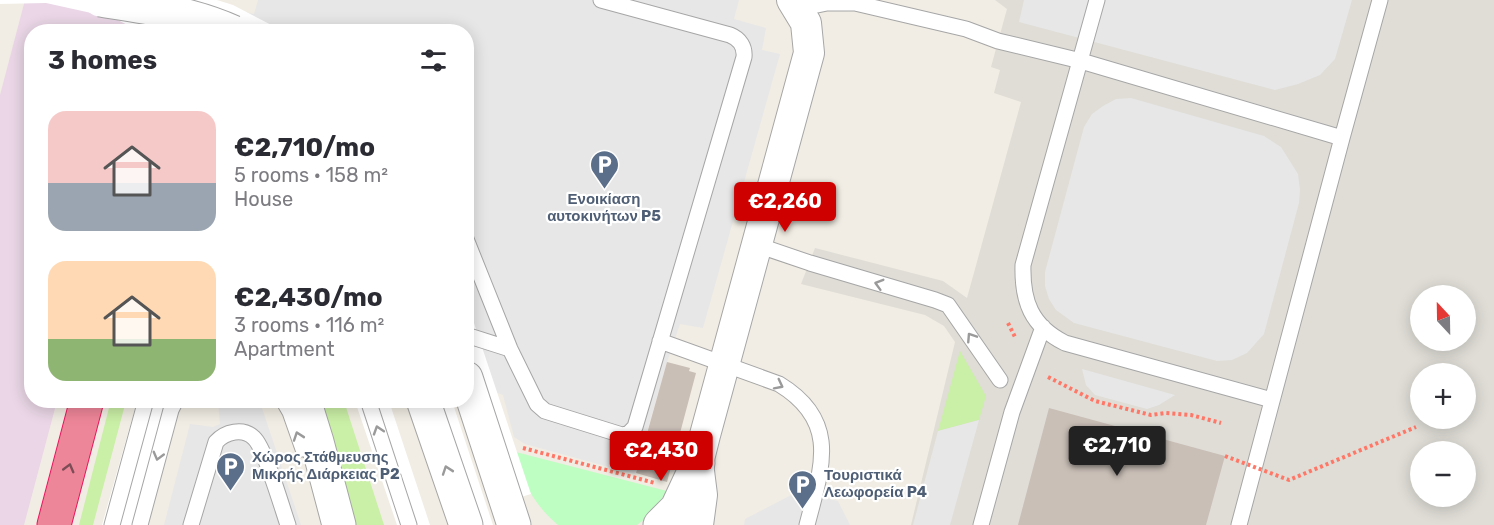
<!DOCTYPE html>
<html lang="en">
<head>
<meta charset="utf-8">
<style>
  :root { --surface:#fff; --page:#f2f2f3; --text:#2b2b33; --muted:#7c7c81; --accent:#ce0000 }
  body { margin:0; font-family:Rubik,sans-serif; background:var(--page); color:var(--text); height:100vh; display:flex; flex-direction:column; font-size:22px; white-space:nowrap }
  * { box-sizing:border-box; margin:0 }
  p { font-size:20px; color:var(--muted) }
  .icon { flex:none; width:33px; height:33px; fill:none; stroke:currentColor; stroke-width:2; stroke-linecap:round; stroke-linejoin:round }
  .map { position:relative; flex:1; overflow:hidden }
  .panel { position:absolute; left:24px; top:24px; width:450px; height:384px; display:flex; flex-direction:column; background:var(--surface); border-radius:24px; box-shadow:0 3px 15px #0003 }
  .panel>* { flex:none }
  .needle { width:39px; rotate:338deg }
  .controls { position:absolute; left:1410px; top:285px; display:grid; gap:12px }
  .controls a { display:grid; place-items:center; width:66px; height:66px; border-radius:50%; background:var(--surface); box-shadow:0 3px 15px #0003; font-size:30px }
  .price { position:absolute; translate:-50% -51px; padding:0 14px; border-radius:6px; background:var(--accent); color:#fff; font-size:20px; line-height:39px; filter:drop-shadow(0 2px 3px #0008) }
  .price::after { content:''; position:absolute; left:50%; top:36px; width:18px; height:14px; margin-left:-9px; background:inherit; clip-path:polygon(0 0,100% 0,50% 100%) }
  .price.selected { background:#222; color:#fff }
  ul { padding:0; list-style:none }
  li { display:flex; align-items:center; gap:18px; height:150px; padding:0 24px }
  li span { display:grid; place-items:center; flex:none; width:168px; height:120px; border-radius:18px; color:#555 }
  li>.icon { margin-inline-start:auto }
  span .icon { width:72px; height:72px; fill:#fffc; stroke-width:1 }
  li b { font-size:26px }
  h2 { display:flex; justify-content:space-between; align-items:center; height:72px; padding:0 24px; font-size:26px }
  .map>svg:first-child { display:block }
</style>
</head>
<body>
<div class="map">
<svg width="1494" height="525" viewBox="0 0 1494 525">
  <rect width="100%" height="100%" fill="#f1ede4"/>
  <path fill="#ead6e6" d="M25,0H165L156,31L32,32V400L57,401L24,525H0V95Z"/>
  <path fill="#dfddd6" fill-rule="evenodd" d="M995,0H1494V525H911L955,342L944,326L925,315L801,284L815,248L943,281L967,298L1021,102L994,93L1000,70L991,67L1007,9ZM1420,296H1466V340H1420ZM1420,374H1466V418H1420ZM1420,452H1466V496H1420Z"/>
  <path fill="#caefa6" d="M960,351L986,396L979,420L938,431Z
    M111,400L126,401L93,525H79Z
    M312,401H344L384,525H355Z"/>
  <path fill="#befec3" d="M512,451L667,491L650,515L637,525H558C532,503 524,482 512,451Z"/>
  <path fill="#e7e7e7" d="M258,0H739L734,19L766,28L762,50L780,54L703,328L680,324L667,362L635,474L525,444L514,437L503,395L467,381L466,32H236L242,12L254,14Z
    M1024,0H1352L1335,59L1320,75L1298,84L1275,90L1019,22Z
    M1131,98L1264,136L1281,147L1298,174L1300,190L1299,203L1264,334L1247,353L1232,360L1217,361L1074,323L1056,310L1049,299L1045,286V272L1084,127L1092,114L1103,106L1116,99Z
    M1082,369L1175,395L1159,405L1147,409L1095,395L1086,385Z
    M218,401H232L262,408L301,525H164L190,424L213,427L220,424Z
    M979,420L950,525H913L938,431Z
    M797,492L838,501L850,525H744L745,519Z"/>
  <path fill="#fff" d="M0,0H217L233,5L283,31H139L114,18L46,3L0,4Z
    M467,302L531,494L491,506L456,401L466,400Z
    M137,401H170L135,525H102Z
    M355,401H389L430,525H397Z
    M409,401H452L493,525H450Z"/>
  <path fill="#c9bfb7" d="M667,362L690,368L689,371L696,373L667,482L636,473Z
    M1049,408L1225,456L1206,525H1018Z"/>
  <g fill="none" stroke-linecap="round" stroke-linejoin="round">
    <defs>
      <path id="service" d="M1097,0L1023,265C1022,301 1031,326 1065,343L1272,400
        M798,9L827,3H855L966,29L998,41L1081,61L1342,138L1380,0
        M466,239L510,349L537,404L545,411L622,435L628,434L635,427L744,57C745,47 740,39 730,35L601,0
        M757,245L810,263L935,300L948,305L1000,380
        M466,335L510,349
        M660,341L779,384C840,421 822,467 807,525
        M283,400L290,412L303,449
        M368,400L409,525
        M112,525L146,400
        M140,525L171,410L176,400
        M191,525L216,442C225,432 243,427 254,438C265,448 282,508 288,525
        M981,525L1012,412L1043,327
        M1239,525L1342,138"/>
      <path id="minor" d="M698,525L702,495L698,463L705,435L809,53L806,23L792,0"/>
      <path id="tertiary" d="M466,378L514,525
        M304,400L317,442L339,525
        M423,400L466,525
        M660,525L677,508L698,463"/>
      <path id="motorway" d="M54,525L87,400"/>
    </defs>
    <use href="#service" stroke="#a6a6a6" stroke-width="17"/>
    <use href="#minor" stroke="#a6a6a6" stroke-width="32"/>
    <use href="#tertiary" stroke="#a6a6a6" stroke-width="35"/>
    <use href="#motorway" stroke="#ea165e" stroke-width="35"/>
    <path stroke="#ff7767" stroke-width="4" stroke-dasharray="3 3" stroke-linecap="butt" d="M1008,323L1015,337
      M1048,377L1095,401L1151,415L1166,413L1191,415L1221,423
      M523,448L655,483"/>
    <use href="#service" stroke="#fff" stroke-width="15"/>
    <use href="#minor" stroke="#fff" stroke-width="30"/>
    <use href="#tertiary" stroke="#fff" stroke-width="33"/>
    <use href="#motorway" stroke="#ee8699" stroke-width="33"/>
    <defs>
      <path id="tertiary-bridge" d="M100,0C145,7 191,13 233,32"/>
    </defs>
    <use href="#tertiary-bridge" stroke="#a6a6a6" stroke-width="35" stroke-linecap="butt"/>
    <path stroke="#ff7767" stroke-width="4" stroke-dasharray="3 3" stroke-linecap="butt" d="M1225,456L1289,480L1416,427"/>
    <use href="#tertiary-bridge" stroke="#fff" stroke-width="33"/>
  </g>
  <defs><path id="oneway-chevron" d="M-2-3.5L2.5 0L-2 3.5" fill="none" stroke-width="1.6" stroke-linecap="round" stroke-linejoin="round" transform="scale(1.5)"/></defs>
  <g stroke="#9a9a9a">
    <use href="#oneway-chevron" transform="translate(879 284) rotate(-164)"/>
    <use href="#oneway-chevron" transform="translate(971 337) rotate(-123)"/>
    <use href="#oneway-chevron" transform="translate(779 385) rotate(27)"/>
    <use href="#oneway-chevron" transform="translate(378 430) rotate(-108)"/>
    <use href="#oneway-chevron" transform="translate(298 436) rotate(-109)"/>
    <use href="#oneway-chevron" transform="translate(158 456) rotate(105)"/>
    <use href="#oneway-chevron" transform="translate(447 470) rotate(-109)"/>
  </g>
  <use stroke="#7c4d56" href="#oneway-chevron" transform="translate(69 468) rotate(-75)"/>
  <defs>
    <symbol id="parking-pin" viewBox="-11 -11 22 30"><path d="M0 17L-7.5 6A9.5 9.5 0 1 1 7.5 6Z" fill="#5c6f8a" stroke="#fff"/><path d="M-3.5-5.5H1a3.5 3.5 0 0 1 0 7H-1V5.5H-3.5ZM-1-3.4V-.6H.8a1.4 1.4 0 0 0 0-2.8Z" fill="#fff"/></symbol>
  </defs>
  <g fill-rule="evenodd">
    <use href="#parking-pin" x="588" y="148" width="33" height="45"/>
    <use href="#parking-pin" x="214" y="450" width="33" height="45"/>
    <use href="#parking-pin" x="786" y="468" width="33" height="45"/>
  </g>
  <g text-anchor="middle" stroke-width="4.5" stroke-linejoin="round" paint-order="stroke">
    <g font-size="15" font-weight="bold" fill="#4e5e75" stroke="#fff" text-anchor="start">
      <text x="604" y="204" text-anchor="middle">Ενοικίαση<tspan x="604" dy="17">αυτοκινήτων P5</tspan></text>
      <text x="252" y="462">Χώρος Στάθμευσης<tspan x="252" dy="17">Μικρής Διάρκειας P2</tspan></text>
      <text x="824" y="480">Τουριστικά<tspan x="824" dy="17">Λεωφορεία P4</tspan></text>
    </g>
  </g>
</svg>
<div class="controls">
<a><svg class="needle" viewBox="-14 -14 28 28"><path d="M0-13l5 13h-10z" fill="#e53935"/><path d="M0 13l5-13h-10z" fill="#7c7c81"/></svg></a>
<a>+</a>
<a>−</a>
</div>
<b class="price" style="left:785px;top:233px">€2,260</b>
<b class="price selected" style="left:1117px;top:477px">€2,710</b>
<b class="price" style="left:661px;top:482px">€2,430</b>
<section class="panel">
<h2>3 homes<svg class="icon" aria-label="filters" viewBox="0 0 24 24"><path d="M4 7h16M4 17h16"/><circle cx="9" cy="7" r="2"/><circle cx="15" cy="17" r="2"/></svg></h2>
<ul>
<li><span style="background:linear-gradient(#f6c9c9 60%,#9aa5b1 0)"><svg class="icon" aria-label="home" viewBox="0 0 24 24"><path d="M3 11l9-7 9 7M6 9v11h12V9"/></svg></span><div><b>€2,710/mo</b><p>5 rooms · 158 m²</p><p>House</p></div></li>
<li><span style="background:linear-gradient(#ffd9b3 65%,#8fb573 0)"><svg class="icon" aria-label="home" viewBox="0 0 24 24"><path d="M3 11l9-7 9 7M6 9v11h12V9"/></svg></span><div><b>€2,430/mo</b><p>3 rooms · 116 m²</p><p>Apartment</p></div></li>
</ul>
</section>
</div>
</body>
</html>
